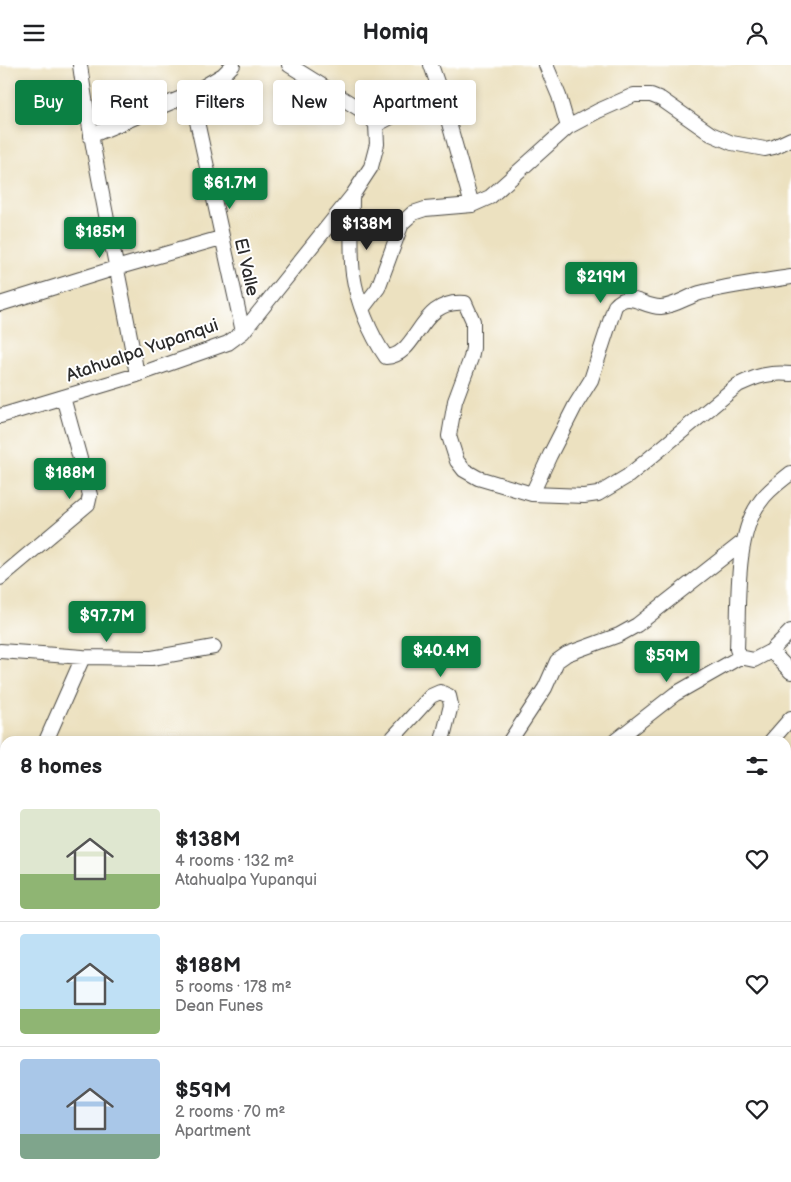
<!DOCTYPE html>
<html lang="en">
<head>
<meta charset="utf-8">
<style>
  :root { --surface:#fff; --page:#f6f6f6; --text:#202124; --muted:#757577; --line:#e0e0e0; --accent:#0b8043 }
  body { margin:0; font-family:"Balsamiq Sans",sans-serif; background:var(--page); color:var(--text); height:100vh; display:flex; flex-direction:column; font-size:19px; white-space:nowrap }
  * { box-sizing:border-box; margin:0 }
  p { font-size:16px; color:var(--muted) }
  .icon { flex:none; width:28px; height:28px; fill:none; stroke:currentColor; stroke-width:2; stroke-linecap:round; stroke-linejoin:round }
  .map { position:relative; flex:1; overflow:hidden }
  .side { position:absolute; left:0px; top:671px; width:791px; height:446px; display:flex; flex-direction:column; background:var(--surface); border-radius:15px 15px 0 0; box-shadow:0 2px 8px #0003 }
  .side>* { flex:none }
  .banner { position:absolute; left:15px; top:15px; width:500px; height:45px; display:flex; gap:10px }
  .price { position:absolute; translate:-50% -42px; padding:0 11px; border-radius:5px; background:var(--accent); color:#fff; font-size:16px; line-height:32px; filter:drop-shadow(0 1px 2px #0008) }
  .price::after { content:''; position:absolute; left:50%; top:30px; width:15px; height:11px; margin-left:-8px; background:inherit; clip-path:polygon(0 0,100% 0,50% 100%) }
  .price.on { background:#222; color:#fff }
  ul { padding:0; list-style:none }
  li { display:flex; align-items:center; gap:15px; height:125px; padding:0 20px }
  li+li { border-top:1px solid var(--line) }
  li span { display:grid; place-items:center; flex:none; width:140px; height:100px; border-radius:5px; color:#555 }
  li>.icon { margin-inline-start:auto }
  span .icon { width:60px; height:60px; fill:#fffc; stroke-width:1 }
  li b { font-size:21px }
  h2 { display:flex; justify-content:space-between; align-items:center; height:60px; padding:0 20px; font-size:21px }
  .pill { padding:0 18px; border-radius:5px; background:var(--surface); box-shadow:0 2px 8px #0003; font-size:18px; line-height:45px }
  .pill.on { background:var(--accent); color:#fff }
  header { display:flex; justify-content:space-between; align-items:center; height:65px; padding:0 20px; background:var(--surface); font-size:22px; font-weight:600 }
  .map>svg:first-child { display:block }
</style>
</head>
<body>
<header><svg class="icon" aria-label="menu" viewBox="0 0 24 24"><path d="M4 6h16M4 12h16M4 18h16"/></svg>Homiq<svg class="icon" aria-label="person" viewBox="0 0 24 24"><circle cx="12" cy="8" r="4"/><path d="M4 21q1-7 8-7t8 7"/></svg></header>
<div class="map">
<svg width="791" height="1117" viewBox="0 0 791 1117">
  <rect width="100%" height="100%" fill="#fff"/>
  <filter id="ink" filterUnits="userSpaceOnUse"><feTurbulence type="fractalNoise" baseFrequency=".02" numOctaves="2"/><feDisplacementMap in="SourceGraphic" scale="10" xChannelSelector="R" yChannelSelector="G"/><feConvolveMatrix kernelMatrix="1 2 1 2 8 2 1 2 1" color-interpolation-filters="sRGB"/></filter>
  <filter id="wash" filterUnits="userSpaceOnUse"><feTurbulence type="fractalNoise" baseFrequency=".0096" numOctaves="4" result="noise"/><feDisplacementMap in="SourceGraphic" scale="20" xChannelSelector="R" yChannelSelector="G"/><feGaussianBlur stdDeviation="1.12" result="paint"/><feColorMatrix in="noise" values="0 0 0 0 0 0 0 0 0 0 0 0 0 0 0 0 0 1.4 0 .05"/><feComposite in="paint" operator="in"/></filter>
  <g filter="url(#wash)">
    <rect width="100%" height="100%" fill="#ece1c0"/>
    <path fill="#90b86e" stroke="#5e724c" d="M791,1055V1117H697L694,1113L786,1112V1057Z"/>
  </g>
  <g filter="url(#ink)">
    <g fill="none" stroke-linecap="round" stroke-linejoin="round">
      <defs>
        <path id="minor" d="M80,0C94,104 119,206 137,310
          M289,0L369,50L376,60
          M546,0L559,31L568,62
          M440,26L472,140
          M191,29L243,267
          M376,60L440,26L431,0
          M90,71L191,29L223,10L233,0
          M352,131C352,155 350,187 353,209C357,237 370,269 386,292C419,291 418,233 465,238L473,256V283L471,293L455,336L449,371L457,396L464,405L478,413L532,429L584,431L598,429L628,411L738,320C757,311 769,307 791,309
          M0,239L116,203L221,173
          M362,244L378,223L402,158L413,148L425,144L472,140L490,132L568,62L598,46L634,30H651L661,34L711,69L732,78L765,84L774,82L791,74
          M0,351L137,310L228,278L243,267L352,131L371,102L377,79L376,60
          M791,408C780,417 768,425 760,437C734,471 739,542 737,584L740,592L754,595L771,586L791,566
          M532,429L550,390L576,339L591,315L615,241C629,224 644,243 661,242C675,241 687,232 700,228C730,220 760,217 791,212
          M0,513L88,439L90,430L63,332
          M0,586L83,592L152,593L214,582
          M771,586L791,607
          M46,676L83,592
          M390,676L431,631L440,627L449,631L451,640L442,676
          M510,676L545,623L557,596L567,589L619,570L637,560L744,476
          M615,676L675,629L740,592
          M771,676L791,653
          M0,758L5,750
          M0,795L5,794
          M786,907L791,921
          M0,941L5,957
          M786,942H791
          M786,1004L791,1001
          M405,1112L406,1117
          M335,1117L360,1112"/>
      </defs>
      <use href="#minor" stroke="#484641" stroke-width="16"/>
      <use href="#minor" stroke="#fff" stroke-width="14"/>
    </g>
  </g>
  <g text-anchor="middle" stroke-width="4" stroke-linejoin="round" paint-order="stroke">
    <g font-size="18" fill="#2b2b2b" stroke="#fff">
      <text transform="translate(247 202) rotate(77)" y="6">El Valle</text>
      <text transform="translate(142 285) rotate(-19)" y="6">Atahualpa Yupanqui</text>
    </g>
  </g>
</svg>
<b class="price" style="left:230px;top:145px">$61.7M</b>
<b class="price on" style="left:367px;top:186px">$138M</b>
<b class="price" style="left:100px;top:194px">$185M</b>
<b class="price" style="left:601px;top:239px">$219M</b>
<b class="price" style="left:70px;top:435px">$188M</b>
<b class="price" style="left:107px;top:578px">$97.7M</b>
<b class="price" style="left:441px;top:613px">$40.4M</b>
<b class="price" style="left:667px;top:618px">$59M</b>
<div class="banner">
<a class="pill on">Buy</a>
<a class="pill">Rent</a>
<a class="pill">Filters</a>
<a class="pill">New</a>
<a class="pill">Apartment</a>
</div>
<section class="side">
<h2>8 homes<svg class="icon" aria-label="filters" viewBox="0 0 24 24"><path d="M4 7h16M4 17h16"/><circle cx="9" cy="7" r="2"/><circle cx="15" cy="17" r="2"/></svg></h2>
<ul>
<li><span style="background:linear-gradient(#dfe7d0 65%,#8fb573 0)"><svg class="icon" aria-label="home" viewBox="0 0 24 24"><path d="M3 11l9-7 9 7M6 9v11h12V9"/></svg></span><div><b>$138M</b><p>4 rooms · 132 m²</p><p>Atahualpa Yupanqui</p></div><svg class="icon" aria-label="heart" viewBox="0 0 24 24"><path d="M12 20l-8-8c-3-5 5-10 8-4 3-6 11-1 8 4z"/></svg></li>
<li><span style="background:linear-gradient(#bfe0f5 75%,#8fb573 0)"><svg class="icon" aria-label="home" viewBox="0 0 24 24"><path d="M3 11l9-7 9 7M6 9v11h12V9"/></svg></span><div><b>$188M</b><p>5 rooms · 178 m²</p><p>Dean Funes</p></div><svg class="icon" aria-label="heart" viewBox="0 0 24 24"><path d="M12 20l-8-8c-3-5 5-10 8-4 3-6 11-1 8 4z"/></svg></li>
<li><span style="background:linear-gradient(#a9c7e8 75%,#7fa58c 0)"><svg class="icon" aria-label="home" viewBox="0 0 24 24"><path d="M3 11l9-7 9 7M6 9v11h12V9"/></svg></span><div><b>$59M</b><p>2 rooms · 70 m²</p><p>Apartment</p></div><svg class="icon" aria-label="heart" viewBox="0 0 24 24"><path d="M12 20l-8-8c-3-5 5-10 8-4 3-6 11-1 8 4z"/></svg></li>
</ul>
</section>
</div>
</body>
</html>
